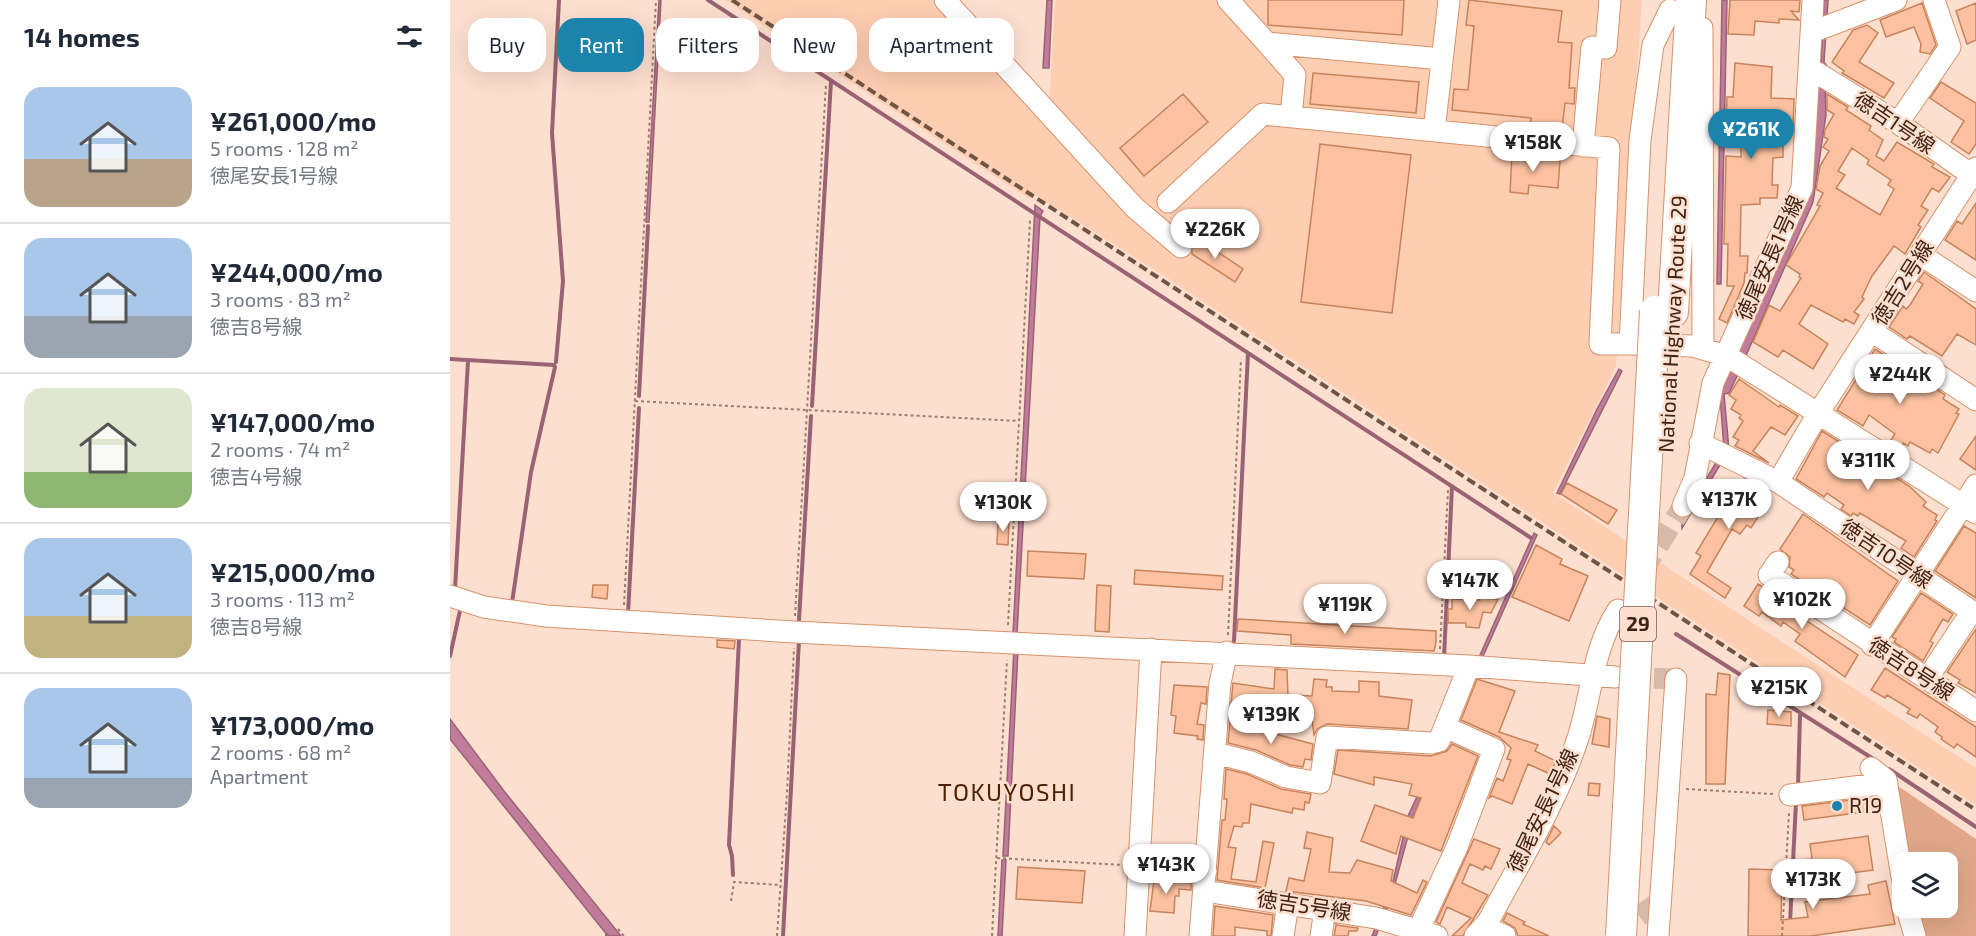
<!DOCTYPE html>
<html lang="en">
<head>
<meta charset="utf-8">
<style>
  :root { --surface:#fff; --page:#f2f2f3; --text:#1f2937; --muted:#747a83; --line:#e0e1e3; --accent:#1c83ad }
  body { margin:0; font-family:"Exo 2","Noto Sans JP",sans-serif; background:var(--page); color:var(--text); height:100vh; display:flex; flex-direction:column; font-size:22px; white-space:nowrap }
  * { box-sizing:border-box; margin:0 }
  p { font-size:20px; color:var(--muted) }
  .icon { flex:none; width:33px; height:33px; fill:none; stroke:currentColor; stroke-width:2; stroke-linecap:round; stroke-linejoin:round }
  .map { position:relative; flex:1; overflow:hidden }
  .sheet { display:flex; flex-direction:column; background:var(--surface); width:450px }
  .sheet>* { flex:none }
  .hud { position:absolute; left:18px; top:18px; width:570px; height:54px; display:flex; gap:12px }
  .tools { position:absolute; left:1442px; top:852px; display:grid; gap:12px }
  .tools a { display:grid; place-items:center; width:66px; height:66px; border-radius:12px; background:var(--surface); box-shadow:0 6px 24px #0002; font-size:30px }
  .price { position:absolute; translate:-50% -51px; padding:0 14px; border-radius:21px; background:#fff; color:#222; font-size:20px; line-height:39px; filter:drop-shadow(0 2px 3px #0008) }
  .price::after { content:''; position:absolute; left:50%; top:36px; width:18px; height:14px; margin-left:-9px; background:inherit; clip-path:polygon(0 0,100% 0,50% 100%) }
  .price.current { background:var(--accent); color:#fff }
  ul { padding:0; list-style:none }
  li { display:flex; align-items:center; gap:18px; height:150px; padding:0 24px }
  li+li { border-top:2px solid var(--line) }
  li span { display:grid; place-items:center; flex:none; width:168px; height:120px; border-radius:18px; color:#555 }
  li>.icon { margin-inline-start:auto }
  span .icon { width:72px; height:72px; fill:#fffc; stroke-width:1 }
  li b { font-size:26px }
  h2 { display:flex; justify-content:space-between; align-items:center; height:72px; padding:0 24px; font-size:26px }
  .pill { padding:0 21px; border-radius:18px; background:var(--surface); box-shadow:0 6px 24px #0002; font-size:21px; line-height:54px }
  .pill.current { background:var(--accent); color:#fff }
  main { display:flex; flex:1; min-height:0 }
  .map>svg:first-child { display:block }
</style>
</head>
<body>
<main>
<section class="sheet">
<h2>14 homes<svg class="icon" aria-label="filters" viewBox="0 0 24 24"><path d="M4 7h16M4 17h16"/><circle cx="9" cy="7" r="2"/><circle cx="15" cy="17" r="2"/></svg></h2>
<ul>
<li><span style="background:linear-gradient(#a9c7e8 60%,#b9a48a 0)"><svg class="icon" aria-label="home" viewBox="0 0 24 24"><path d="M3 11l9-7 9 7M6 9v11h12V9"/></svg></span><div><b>¥261,000/mo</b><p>5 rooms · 128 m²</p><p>徳尾安長1号線</p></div></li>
<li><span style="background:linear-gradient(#a9c7e8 65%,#9aa5b1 0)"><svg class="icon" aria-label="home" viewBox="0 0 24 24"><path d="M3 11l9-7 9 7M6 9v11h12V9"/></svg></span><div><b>¥244,000/mo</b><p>3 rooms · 83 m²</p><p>徳吉8号線</p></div></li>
<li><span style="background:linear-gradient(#dfe7d0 70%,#8fb573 0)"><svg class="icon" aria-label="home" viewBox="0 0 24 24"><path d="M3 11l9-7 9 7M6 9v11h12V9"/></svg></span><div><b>¥147,000/mo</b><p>2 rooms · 74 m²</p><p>徳吉4号線</p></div></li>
<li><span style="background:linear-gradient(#a9c7e8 65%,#c2b280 0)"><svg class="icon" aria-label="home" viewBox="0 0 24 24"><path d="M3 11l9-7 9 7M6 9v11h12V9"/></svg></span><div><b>¥215,000/mo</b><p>3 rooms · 113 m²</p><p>徳吉8号線</p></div></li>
<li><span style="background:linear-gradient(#a9c7e8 75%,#9aa5b1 0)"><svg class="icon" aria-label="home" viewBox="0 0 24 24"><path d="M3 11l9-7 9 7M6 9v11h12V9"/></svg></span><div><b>¥173,000/mo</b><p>2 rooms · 68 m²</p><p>Apartment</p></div></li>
</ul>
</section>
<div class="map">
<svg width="1526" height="936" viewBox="0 0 1526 936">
  <rect width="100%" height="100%" fill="#fddfcf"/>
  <path fill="#feceb2" d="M275,0H500L599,108L605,0H1192L1166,366L1103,493L1526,768V805L708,272L584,194L580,199Z"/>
  <path fill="#e0a888" d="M1445,784L1526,839V936H1475L1467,908H1497V862H1459Z"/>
  <path fill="#c17c9c" stroke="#9a6273" stroke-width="1.5" d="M209,0H211L199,222H196Z
    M597,0H602L599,68H593Z
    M1272,0H1277L1271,284H1267Z
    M1374,0H1378L1374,62L1380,71L1375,86L1376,115L1363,202L1288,374L1279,393L1274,394L1279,450L1232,528V520L1274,449L1270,396L1266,394L1337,233L1371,62Z
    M585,205L593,211L590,217L567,634H563Z
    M1169,369L1172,371L1110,494L1107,493L1147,409Z
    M1084,533L1087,535L1030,663L1027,662Z
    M564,649H568L558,856H553Z
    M0,719L54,791L171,936H158L0,739Z
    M979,771L981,773C963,811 955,848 944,888C940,904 932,920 926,936H922L941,890L958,816Z
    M552,860H556L552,936H548Z"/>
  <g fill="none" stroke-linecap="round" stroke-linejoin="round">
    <path stroke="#9a6273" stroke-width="4" d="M258,0L1081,538
      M0,359L104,365
      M106,362L113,281L102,133L109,0
      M189,396L198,226
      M362,406L381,81
      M5,589L18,361
      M62,603L81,472L105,367
      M178,614L189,408
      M349,620L361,416
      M1226,634L1425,760
      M784,641L798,353
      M0,656L11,606
      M994,658L1002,486
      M1439,769L1526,827
      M1348,787L1350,715
      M283,875L282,856L279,845L289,639
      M1340,923L1346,802
      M157,936V935
      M333,936L349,640"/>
  </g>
  <path fill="#fbc1a0" stroke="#c7835b" stroke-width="1.5" fill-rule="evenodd" d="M818,0H954L952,35L818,25Z
    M1019,0L1112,11L1108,42L1122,43L1119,88H1125L1124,104L1115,103L1112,129L1080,126L1081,118L1002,110L1004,89L1018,90L1024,26L1016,25Z
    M1280,0H1350L1349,12L1341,11L1349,20L1329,19V23L1305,21L1304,35L1278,34Z
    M1472,3L1486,45L1480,54L1470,52L1471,44L1464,27L1436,37L1430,20Z
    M1526,3V40L1517,44L1506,11Z
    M1417,25L1428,33L1409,62L1444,83L1434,98L1392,73L1394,71L1382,62L1403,30Z
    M1285,63L1322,67L1321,98L1344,99L1343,127H1333V157L1323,158L1322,185H1328L1327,198H1310V204L1291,205L1290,256H1298L1297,273H1295L1294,283L1277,323L1269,319L1284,286H1277L1278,244H1274L1276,156L1291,157V146H1298V124H1276L1277,97H1283Z
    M863,73L969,82L966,113L860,104Z
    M1491,82L1526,103V144L1519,154L1501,142L1514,121L1480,98Z
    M733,94L758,122L694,176L670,148Z
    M1377,94L1398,107L1396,110L1421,126L1419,130L1433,140L1426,156L1434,161L1447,142L1482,163L1484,164L1482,167L1500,177L1489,192L1482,188L1471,206L1478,210L1468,225L1471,227L1455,254L1444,246L1422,276L1412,297L1414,299L1404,312L1409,315L1404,324L1395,319L1393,322L1361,305L1349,324L1378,344L1363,369L1333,350L1328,357L1303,342L1319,305L1330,311L1351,278L1349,277L1350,274L1336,265L1370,206L1367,205L1373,193L1366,189L1370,166L1379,151L1373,147L1378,139L1374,137L1375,130L1384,114L1377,110ZM1402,148L1419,160L1417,164L1441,180L1438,185L1444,189L1430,215L1386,188L1395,175L1388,171Z
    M870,144L961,155L942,313L851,302Z
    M1062,154L1110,160L1108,188L1079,185L1078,194L1060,192Z
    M1526,203V260L1495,240L1507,221L1512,224Z
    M744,236L793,269L785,282L742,254L741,240Z
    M1474,272L1526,309V345L1507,334L1492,356L1460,336L1457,339L1439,327L1453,306L1456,309L1460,305L1473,284L1468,281Z
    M1425,349L1463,374L1460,378L1482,390L1483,387L1495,395L1493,399L1509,409L1506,413L1509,414L1488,453L1482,449L1480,453L1460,442L1458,446L1453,443L1449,449L1439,443L1445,434L1419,415L1413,426L1387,410Z
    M1289,379L1329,407L1330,405L1348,416L1335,435L1321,427L1303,451L1319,463L1285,446L1289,440L1283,437L1293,421L1289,418L1291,415L1281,409L1286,400L1279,395Z
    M1372,431L1459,486L1476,502L1473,506L1487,515L1485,520L1487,521L1464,557L1451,548L1456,541L1410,513L1408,516L1403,513L1401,516L1391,509L1394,505L1377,493L1374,497L1346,479Z
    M1526,436V470L1510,459Z
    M1294,479L1308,486L1315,492L1313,496L1319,499L1301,528L1297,525L1290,534L1282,529L1257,572L1281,588L1275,598L1240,574L1251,556L1246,553L1289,482L1292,484Z
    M1117,483L1167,510L1158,524L1111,494Z
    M1353,514L1448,581L1420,625L1341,574L1344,570L1339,567L1340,557L1330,549Z
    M548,522H559L558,545L547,544Z
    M1514,526L1526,533V598L1485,571Z
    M1086,545L1112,559L1110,564L1138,576L1119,621L1062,597Z
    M578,551L636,554L634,579L577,576Z
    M685,570L773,576L772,590L684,584Z
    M1308,584L1360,617L1357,621L1408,655L1395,677L1345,641L1350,634L1333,622L1331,626L1312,612L1309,616L1294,606Z
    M143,585H158L157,599L142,597Z
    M647,585L661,586L659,632L645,631Z
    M1471,593L1503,614L1498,622L1493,619L1480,641L1483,643L1473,661L1444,642L1446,639L1442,637Z
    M1030,598L1048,599L1041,613L1033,612L1029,628L1016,627V623H998V609H1002V599L1030,600Z
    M788,619L986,631V642L984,651L841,644V635L787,631Z
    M1526,629V693L1508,683L1510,680L1497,672Z
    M267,640L285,641L284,649L267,647Z
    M1435,668L1526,727V757L1507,744L1504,748L1491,739L1492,737L1485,732L1488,727L1470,714L1467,718L1457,713L1460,709L1437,695L1435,698L1421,690Z
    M825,669L837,670L838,695L862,696L864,679L877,680L876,687H882V691L909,692V681L929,682V696L962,700L958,729L877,724L867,729L864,735L862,720L780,715L783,683L824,689Z
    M1268,673L1280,675L1275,784H1256V694L1266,695Z
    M1027,679L1065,691L1049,732L1088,745L1085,751L1106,761L1100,774L1078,764L1062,804L1042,796L1039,798L1047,778L1053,781L1061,760L1057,759L1061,748L1049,737L1011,720Z
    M724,685L757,687L756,704L751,703L747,724L754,725L753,740L747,739L748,736L724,733L726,716L721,715Z
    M1318,710L1341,712V726L1317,724Z
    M1147,716L1160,719L1159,747L1142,744Z
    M780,722L863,744L861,760L855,759L853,767L840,765L806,750L778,743Z
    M1002,744L1028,756L991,851L951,836L946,854L911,841L925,805L963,818L971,798L959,795L962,784L924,777V785L884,774L888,750L981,756L997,751Z
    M776,769L797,774L831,789L861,794L859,803L855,802L854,810L843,808L842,813L801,804L799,823H793L792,827L784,826L778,847L786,848L781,879L806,882L813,841L824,843L815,888L767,880L772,820H775L777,799H774Z
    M1139,783L1150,784L1149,796L1138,795Z
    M1426,797L1428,810L1354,820L1352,806Z
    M1104,826L1111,833L1099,845L1096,842Z
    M857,832L883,838L879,872L900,873L907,860L943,870L941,881L967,893L973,880L977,882L961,915L916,901L836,891L839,878L854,881L861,849L854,848Z
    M1418,836L1423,870L1356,879L1353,860L1362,859L1360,844Z
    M1024,839L1050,849L1041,869L1035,866L1033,870L1020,864L1012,883L1038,895L1013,936H1002L1021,918L997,907L990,924L986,922Z
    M568,867L635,871L632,903L566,899Z
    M1299,869L1332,870L1331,920L1358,917L1355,902L1420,894L1418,885L1436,881L1445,924L1361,936H1298Z
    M704,880L741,883V890L729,889V896H725L724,913L700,911Z
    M765,906L823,915L821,936H817V931L785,927V936H763Z
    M1057,913L1075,922L1073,924L1099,936H1068L1065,928L1053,921Z
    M886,925L908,928L907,931H899L898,936H884Z"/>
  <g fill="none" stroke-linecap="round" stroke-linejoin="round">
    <path stroke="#d7baa9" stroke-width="21" stroke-dasharray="21 10" stroke-linecap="butt" d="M1192,572L1233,506
      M1173,677L1226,679
      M1164,934L1212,900"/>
    <defs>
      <path id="minor" d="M495,0L684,207L731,247
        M778,0L817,43L992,59
        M1220,10L1203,45L1190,140L1180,344L1242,346L1277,356L1526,513
        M1252,28L1253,348
        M1362,32L1446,0
        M817,43L845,75L841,117
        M1361,69L1448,123L1526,178
        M1448,123L1500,47L1484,0
        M984,131L999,0
        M1133,146L1142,47L1156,48L1160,0
        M718,202L813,114L1159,148L1150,344H1180
        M1471,255L1526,291
        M1423,332L1526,400
        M1250,443L1328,482L1526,614
        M1328,482L1369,412L1526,168
        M1233,506L1245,478L1263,383L1352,188L1363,0
        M1328,562L1319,575L1526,711
        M0,596L34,607L96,616L344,632L1019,666
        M1422,645L1526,485
        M1477,679L1522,611
        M765,753L801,762L836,777L870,783L877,737L981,743L989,741L1019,666L1165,677
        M1421,768L1436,780L1452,877
        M1340,795L1437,783
        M688,866L756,871
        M755,891L926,918L987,936
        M1457,908L1465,936
        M1034,927L1055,936
        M969,929L1007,847L1044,749L995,727
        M685,936L701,649
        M750,936L770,683L777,652
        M833,936L838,904
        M871,936L875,910
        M1025,936L1038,922C1069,863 1106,804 1127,741C1142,697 1142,649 1168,610
        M1208,936L1226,679"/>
      <path id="highway" d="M1223,312L1241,0"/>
    </defs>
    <use href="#minor" stroke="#d7926a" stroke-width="23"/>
    <use href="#highway" stroke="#d7926a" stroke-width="32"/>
    <path stroke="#9a7d6c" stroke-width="2" stroke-dasharray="3 3" stroke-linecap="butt" d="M185,401L568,421
      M174,605L206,0
      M345,616L376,84
      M558,625L580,220
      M778,635L791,359
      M990,649L998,490
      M1236,789L1323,794
      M547,858L673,865
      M281,901L284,882L330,885
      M168,929L174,936
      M327,936L337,793L344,648
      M542,936L557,660
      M1332,936L1339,813"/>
    <use href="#minor" stroke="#fff" stroke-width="21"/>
    <use href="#highway" stroke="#fff" stroke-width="30"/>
    <path stroke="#715544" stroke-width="4" stroke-dasharray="9 4.5" stroke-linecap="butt" d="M282,0L1526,810"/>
    <defs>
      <path id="highway-bridge" d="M1171,936L1205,311"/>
    </defs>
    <use href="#highway-bridge" stroke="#d7926a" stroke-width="32" stroke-linecap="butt"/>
    <use href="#highway-bridge" stroke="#fff" stroke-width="30"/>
  </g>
  <circle fill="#1c83ad" stroke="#fddfcf" stroke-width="2" cx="1387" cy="806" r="6"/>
  <g text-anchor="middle" stroke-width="5" stroke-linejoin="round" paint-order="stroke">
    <rect fill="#fddfcf" stroke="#795c4b" stroke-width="1.5" x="1170" y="607" width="36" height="34" rx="4.5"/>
    <g font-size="20" font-weight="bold" fill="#402413">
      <text x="1188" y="631">29</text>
    </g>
    <g font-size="21" fill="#402413" stroke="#fddfcf">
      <text transform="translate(1444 123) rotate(34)" y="7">徳吉1号線</text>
      <text transform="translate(1320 258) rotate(-66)" y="7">徳尾安長1号線</text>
      <text transform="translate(1453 283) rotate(-58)" y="7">徳吉2号線</text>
      <text transform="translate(1223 324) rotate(-87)" y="7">National Highway Route 29</text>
      <text transform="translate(1436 554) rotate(34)" y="7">徳吉10号線</text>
      <text transform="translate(1461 669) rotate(33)" y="7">徳吉8号線</text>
      <text transform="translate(1093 811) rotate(-64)" y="7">徳尾安長1号線</text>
      <text transform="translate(854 906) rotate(9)" y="7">徳吉5号線</text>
    </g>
    <g font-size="21" fill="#402413" stroke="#fddfcf" text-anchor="start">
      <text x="1399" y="813">R19</text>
    </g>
    <g font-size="24" letter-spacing="1.5" fill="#4d2000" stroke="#fddfcf">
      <text x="557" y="801">TOKUYOSHI</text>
    </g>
  </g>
</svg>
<div class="tools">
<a><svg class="icon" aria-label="layers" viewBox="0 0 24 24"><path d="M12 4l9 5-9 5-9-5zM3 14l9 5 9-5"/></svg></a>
</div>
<b class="price current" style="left:1301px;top:160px">¥261K</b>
<b class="price" style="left:1083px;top:173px">¥158K</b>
<b class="price" style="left:765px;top:260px">¥226K</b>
<b class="price" style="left:1450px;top:405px">¥244K</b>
<b class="price" style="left:1418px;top:491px">¥311K</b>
<b class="price" style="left:1279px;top:530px">¥137K</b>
<b class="price" style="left:553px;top:533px">¥130K</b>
<b class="price" style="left:1020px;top:611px">¥147K</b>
<b class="price" style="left:1352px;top:630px">¥102K</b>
<b class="price" style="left:895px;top:635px">¥119K</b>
<b class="price" style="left:1329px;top:718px">¥215K</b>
<b class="price" style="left:821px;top:745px">¥139K</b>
<b class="price" style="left:716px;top:895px">¥143K</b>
<b class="price" style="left:1363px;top:910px">¥173K</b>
<div class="hud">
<a class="pill">Buy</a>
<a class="pill current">Rent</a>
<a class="pill">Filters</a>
<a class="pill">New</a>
<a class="pill">Apartment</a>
</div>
</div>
</main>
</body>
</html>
